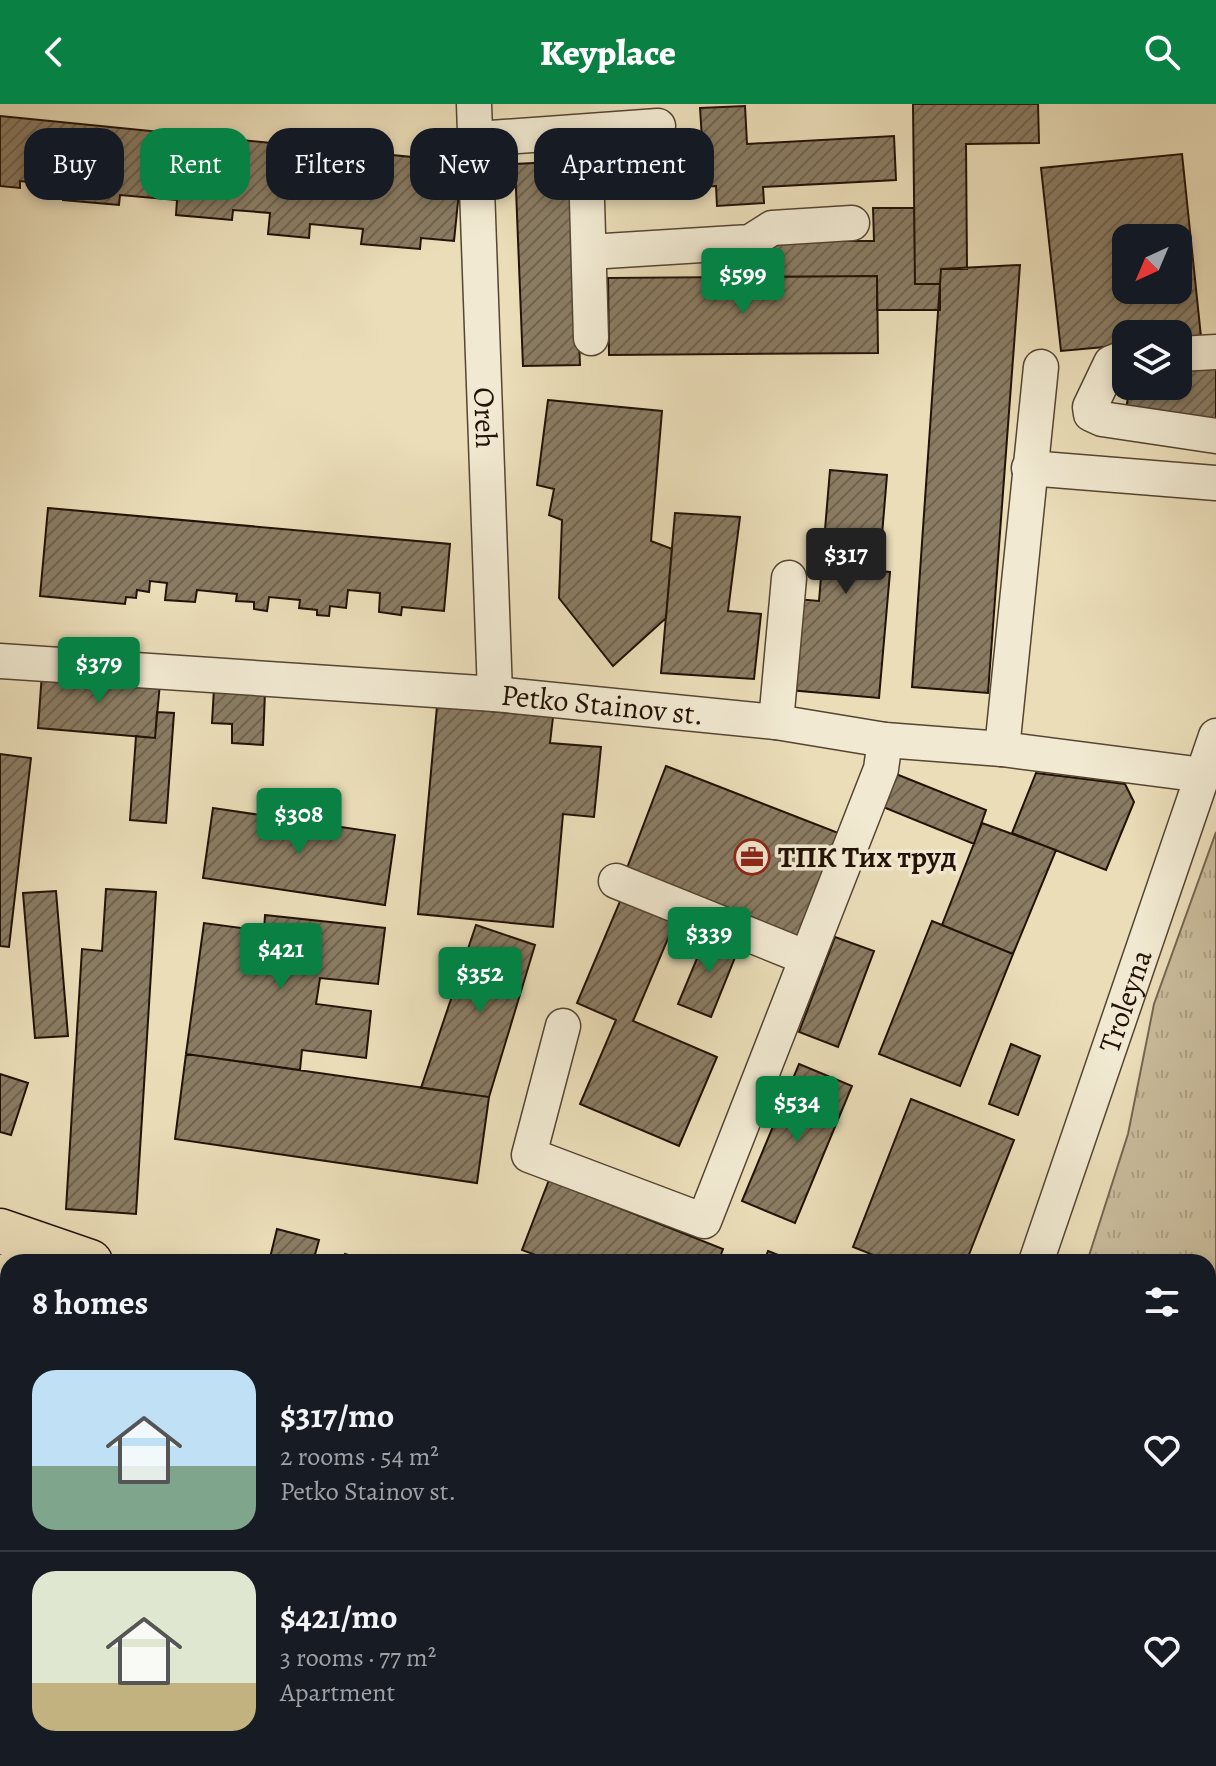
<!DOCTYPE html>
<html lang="en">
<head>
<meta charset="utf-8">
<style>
  :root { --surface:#171b24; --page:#20242c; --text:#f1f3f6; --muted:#9ea1a6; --line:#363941; --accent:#0b8043 }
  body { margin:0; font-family:Alegreya,serif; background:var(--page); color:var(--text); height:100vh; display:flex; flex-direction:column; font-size:30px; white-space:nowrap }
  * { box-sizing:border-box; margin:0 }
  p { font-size:26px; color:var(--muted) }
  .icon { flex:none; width:44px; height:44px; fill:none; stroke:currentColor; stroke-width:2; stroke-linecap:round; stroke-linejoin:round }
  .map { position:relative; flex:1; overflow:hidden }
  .drawer { position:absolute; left:0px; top:1150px; width:1216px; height:512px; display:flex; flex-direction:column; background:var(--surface); border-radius:24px 24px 0 0; box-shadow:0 4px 12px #0003 }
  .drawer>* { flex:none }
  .top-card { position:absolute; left:24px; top:24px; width:800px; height:72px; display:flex; gap:16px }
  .needle { width:52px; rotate:224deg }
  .buttons { position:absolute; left:1112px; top:120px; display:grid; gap:16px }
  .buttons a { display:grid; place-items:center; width:80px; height:80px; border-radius:16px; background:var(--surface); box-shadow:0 4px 12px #0003; font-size:40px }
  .price { position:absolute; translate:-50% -68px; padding:0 18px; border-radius:8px; background:var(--accent); color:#fff; font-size:26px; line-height:52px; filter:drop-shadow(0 2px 4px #0008) }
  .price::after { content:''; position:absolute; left:50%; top:48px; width:24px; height:18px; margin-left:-12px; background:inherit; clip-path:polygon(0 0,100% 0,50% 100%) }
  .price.active { background:#222; color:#fff }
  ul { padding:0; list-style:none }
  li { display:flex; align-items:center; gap:24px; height:200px; padding:0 32px }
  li+li { border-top:2px solid var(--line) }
  li span { display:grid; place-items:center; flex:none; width:224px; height:160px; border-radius:24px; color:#555 }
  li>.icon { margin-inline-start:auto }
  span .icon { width:96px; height:96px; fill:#fffc; stroke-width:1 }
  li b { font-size:34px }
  h2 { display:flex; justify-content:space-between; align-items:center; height:96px; padding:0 32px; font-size:34px }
  .pill { padding:0 28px; border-radius:24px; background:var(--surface); box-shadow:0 4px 12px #0003; font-size:28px; line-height:72px }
  .pill.active { background:var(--accent); color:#fff }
  header { display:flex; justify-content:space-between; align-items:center; height:104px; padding:0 32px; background:var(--accent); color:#fff; font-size:36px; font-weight:800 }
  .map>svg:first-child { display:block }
</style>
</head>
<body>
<header><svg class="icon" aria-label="back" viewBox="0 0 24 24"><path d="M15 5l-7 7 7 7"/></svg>Keyplace<svg class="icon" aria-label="search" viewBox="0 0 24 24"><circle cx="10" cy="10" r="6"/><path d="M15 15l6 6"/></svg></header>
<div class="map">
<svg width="1216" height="1662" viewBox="0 0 1216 1662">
  <defs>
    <pattern id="grass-tufts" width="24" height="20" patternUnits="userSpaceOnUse" patternTransform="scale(2)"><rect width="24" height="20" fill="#c8ba9a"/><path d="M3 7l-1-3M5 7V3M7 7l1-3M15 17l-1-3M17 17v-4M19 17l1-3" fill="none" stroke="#ac9f83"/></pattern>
    <pattern id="building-hatch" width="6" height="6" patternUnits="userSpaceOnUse" patternTransform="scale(2)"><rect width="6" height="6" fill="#8a7c63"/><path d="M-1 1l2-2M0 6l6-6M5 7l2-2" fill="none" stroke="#706450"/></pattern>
  </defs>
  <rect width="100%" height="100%" fill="#eaddb8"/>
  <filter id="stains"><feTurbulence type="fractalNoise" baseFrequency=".0025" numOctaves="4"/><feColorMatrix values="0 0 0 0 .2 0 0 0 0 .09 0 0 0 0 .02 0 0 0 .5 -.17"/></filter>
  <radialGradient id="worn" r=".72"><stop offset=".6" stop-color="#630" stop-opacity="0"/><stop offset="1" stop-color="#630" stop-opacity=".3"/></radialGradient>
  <path fill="url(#grass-tufts)" stroke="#766650" stroke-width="2" d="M1216,728V1470L1208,1468V1158H1087L1128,1030L1154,900Z
    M454,1654H560L561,1662H451Z"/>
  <path fill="url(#building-hatch)" stroke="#231207" stroke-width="2" fill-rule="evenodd" d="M913,0H1038L1039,39L966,40L967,165H941L940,180H915Z
    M745,2L747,40L894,32L896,76L763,83L764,99L717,102L716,82L611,88L608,40L702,35L700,4Z
    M0,12L462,58L454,137L421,134L420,145L361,140L363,125L310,120L309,134L268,130L270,109L233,106L232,116L176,111L177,96L120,91L119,101L63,96L64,82L20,77V84L0,82Z
    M1182,50L1201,233L1178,236V230H1126V241L1061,247L1041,64ZM1126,134H1178V186H1126Z
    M572,57L580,261L523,262L515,60Z
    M873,104H914L915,180H940V206H877V172L766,173V137H874Z
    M1020,161L988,589L912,583L941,165Z
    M877,172L878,249L609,251L608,174Z
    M1216,256V322L1125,311L1130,282H1178V260Z
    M548,296L662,307L651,437L672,445L666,514L613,562L559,494L562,416L549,411L554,385L537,381Z
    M830,366L887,371L879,467L890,468L879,594L789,586L797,495L819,497Z
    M48,404L450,440L444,507L402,503L401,511L379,508L380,489L348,486L346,504L330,502L329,512L317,511V506L299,504L300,496L269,493L267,507L254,505V498L236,497L237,490L197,486L195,498L165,496L167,479L150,477L149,488L137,486L136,494L126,493L125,500L40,492Z
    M675,409L740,413L728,507L761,510L754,575L661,569Z
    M42,569L160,579L155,634L38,624Z
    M214,584L265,587L263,641L232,639V620L212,619Z
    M437,602L553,613L550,639L601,643L594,713L563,710L553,823L418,810Z
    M157,608L174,609L166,719L130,716L136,632L155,634Z
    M0,650L31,654L9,843L0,842Z
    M666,662L841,730L798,840L624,772Z
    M1036,669L1125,680L1134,698L1106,766L1012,729Z
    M896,670L986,706L974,740L883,703Z
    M213,704L395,731L385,801L203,774Z
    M982,719L1056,746L1013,850L942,821Z
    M106,785L156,788L136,1110L66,1105L82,845L102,847Z
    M56,787L68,932L35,934L23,789Z
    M621,795L675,818L633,917L717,953L679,1042L580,1000L616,916L577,899Z
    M265,811L385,824L378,880L320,874L316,900L371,907L366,954L302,946L300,966L186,950L204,819L264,827Z
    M932,817L1013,850L960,982L879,950Z
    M476,821L535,841L489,993L421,984Z
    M708,828L740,841L711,913L678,900Z
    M835,833L874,847L838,943L799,928Z
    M1011,940L1040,952L1018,1011L989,1000Z
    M186,950L489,993L477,1079L175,1035Z
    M799,960L852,982L795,1119L742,1097Z
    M0,970L28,979L11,1031L0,1028Z
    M911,995L1014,1036L966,1158H891L853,1143Z
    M549,1076L723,1145L718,1158H554L522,1146Z
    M277,1125L319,1136L313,1158H269Z
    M768,1147L796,1158H764Z
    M345,1150L372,1158H343Z
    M0,1288L8,1292V1372L0,1367Z
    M8,1508V1633L0,1646V1521Z
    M56,1654L83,1655L82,1662H53Z
    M109,1654H262L264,1662H111L107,1661Z
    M644,1654H742L741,1662H642Z
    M786,1654H828L826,1662H784Z"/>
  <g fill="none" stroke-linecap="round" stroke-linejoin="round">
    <defs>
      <g id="minor">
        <path id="s1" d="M474,0L495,590"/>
        <path d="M585,28L591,234"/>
        <path d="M476,35L658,22"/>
        <path d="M589,148L750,138L772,124L852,119"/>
        <path d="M1178,250L1216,248"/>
        <path d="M1126,253L1111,259L1090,303L1091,310L1102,315L1216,332"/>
        <path d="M1029,364L1216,379"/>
        <path id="s2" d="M0,557L495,590L776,618L885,636L1002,645L1203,671"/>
        <path d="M776,618L789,474"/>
        <path d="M1002,645L1041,263"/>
        <path d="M616,777L807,854"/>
        <path d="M563,922L529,1051L704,1117L881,665L885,636"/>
        <path id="s3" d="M1036,1158L1216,632"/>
        <path d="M343,1654L364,1662"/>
        <path d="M585,1654L587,1662"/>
        <path d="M299,1662V1654"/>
        <path d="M401,1662L414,1654"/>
        <path d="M849,1662L850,1654"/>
      </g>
      <path id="major" d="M0,1127L90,1158
        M0,1173L8,1176
        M1208,1503L1216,1505
        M1208,1552L1216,1554"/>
    </defs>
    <use href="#minor" stroke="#554533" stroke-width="37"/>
    <use href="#major" stroke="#231207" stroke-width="47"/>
    <path stroke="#231207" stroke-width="5" stroke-dasharray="6 4" stroke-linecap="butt" d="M1208,1599L1216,1600"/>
    <use href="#minor" stroke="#f1e9d1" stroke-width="34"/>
    <use href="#major" stroke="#eaddb8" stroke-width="44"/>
  </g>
  <defs>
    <symbol id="office-ring" viewBox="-11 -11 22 22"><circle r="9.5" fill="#f1e9d1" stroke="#8f2418" stroke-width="1.5"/><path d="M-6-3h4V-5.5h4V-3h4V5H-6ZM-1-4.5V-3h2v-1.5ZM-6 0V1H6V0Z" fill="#8f2418"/></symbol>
  </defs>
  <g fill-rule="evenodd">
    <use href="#office-ring" x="732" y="733" width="40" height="40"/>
  </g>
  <g text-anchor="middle" stroke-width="7" stroke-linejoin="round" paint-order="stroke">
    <g font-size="30" fill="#231207" stroke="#f1e9d1">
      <text dy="10" stroke="none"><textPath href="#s1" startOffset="314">Oreh</textPath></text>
      <text dy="10" stroke="none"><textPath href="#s2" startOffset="604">Petko Stainov st.</textPath></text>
      <text dy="10" stroke="none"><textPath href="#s3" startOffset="276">Troleyna</textPath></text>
    </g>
    <g font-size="30" font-weight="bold" fill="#231207" stroke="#f1e9d1" text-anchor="start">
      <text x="778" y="763">ТПК Тих труд</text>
    </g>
  </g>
  <rect width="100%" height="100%" filter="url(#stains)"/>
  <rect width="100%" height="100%" fill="url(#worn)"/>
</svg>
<div class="buttons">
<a><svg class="needle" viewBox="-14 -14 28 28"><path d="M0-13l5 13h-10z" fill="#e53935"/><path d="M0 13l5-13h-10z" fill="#9ea1a6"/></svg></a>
<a><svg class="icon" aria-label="layers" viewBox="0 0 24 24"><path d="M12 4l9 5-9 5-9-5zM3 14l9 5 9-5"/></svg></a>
</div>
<b class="price" style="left:743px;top:212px">$599</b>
<b class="price active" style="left:846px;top:492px">$317</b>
<b class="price" style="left:99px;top:601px">$379</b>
<b class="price" style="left:299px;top:752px">$308</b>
<b class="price" style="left:709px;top:871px">$339</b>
<b class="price" style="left:281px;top:887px">$421</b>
<b class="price" style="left:480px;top:911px">$352</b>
<b class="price" style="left:797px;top:1040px">$534</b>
<div class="top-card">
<a class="pill">Buy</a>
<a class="pill active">Rent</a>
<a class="pill">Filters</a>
<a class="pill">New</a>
<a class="pill">Apartment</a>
</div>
<section class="drawer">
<h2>8 homes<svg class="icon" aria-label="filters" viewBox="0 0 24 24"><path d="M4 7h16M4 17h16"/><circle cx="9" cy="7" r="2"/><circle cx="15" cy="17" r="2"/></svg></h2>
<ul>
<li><span style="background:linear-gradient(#bfe0f5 60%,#7fa58c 0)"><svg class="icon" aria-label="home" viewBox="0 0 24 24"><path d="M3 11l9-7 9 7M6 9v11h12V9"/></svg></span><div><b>$317/mo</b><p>2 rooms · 54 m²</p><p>Petko Stainov st.</p></div><svg class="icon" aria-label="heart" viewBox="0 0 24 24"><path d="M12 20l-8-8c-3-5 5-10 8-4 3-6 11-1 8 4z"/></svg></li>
<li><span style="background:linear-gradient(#dfe7d0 70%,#c2b280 0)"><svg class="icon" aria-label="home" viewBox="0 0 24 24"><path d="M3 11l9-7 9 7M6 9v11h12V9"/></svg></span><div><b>$421/mo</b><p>3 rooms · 77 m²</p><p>Apartment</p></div><svg class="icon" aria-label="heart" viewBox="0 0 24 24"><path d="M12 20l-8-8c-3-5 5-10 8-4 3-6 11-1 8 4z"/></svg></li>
</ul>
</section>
</div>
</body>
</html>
